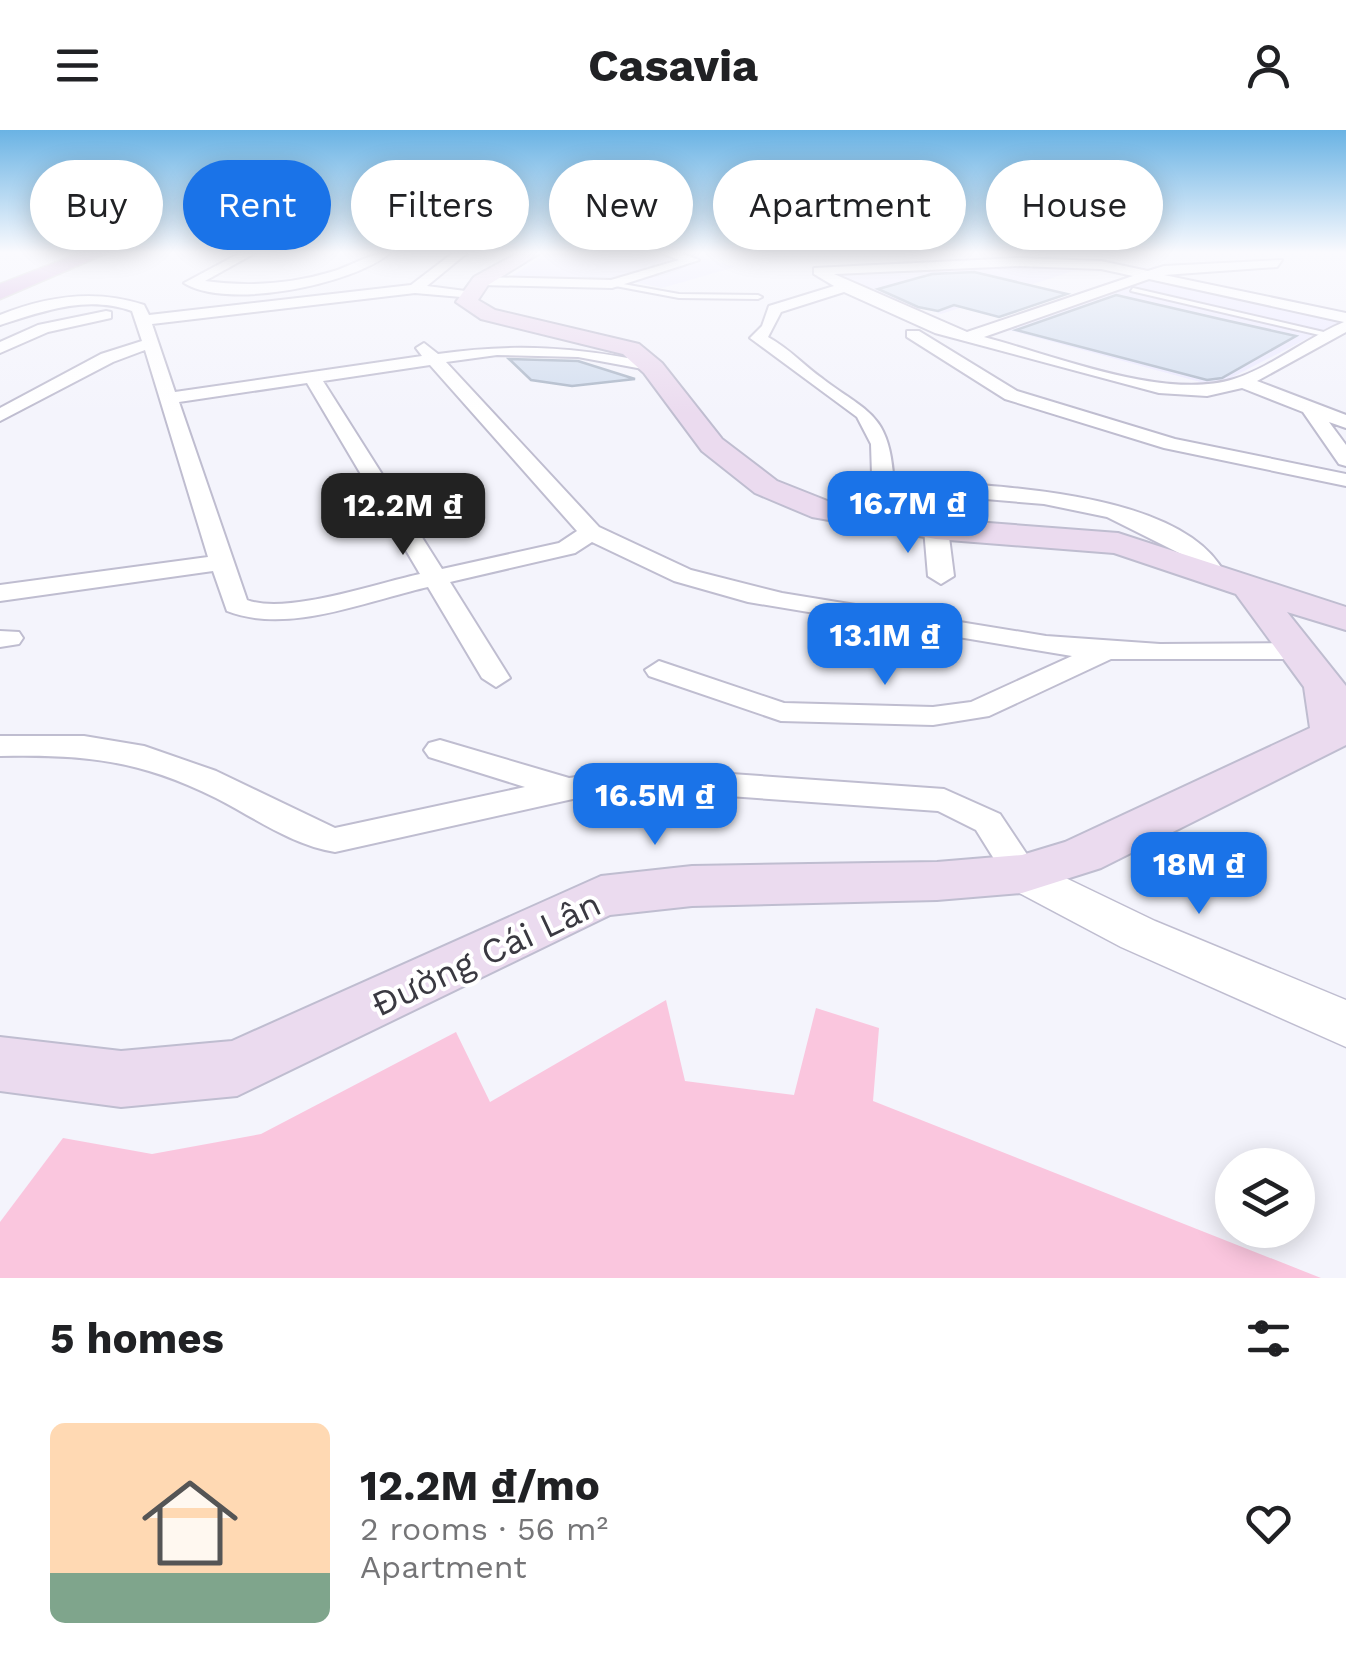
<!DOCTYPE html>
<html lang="en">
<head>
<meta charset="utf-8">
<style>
  :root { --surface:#fff; --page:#f2f2f2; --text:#202124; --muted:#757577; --line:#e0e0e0; --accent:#1a73e8 }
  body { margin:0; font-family:"Work Sans",sans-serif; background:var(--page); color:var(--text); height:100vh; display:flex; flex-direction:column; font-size:38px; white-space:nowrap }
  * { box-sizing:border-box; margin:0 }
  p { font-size:32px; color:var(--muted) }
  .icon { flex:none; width:55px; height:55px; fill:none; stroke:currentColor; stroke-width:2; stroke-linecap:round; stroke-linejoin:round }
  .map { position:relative; height:1148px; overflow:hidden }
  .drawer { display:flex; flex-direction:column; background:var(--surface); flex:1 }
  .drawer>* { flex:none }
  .hud { position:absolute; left:30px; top:30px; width:1288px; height:90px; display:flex; gap:20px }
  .buttons { position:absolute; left:1215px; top:1018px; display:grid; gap:20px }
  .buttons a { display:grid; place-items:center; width:100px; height:100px; border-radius:50%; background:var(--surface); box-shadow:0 5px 25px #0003; font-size:50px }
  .price { position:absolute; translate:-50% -85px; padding:0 22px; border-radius:20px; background:var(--accent); color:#fff; font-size:32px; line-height:65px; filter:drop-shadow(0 2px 5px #0008) }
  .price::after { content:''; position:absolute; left:50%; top:60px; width:30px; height:22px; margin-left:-15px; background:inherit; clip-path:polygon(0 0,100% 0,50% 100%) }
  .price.on { background:#222; color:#fff }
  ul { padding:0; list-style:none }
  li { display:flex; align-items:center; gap:30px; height:250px; padding:0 50px }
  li+li { border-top:2px solid var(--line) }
  li span { display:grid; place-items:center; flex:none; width:280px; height:200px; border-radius:15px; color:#555 }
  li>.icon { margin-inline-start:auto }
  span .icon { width:120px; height:120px; fill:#fffc; stroke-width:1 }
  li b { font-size:42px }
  h2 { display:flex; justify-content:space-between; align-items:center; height:120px; padding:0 50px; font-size:42px }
  .pill { padding:0 35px; border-radius:45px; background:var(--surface); box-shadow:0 5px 25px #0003; font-size:35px; line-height:90px }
  .pill.on { background:var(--accent); color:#fff }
  header { display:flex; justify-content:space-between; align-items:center; height:130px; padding:0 50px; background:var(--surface); font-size:45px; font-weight:700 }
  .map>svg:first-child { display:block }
</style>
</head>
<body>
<header><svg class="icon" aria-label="menu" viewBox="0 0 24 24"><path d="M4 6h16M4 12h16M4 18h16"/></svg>Casavia<svg class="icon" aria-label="person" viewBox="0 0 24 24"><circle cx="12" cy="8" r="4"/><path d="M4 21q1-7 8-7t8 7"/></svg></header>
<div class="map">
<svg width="1346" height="1148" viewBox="0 0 1346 1148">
  <rect width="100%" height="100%" fill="#f4f4fc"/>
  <path fill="#ebe9ff" d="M547,123H690L735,137L662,158L635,152L583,158L500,154Z
    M1051,134L1076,140L941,184L925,178L899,181L828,144Z
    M1146,148L1343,190L1215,256L1005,199Z"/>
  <path fill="#fac6de" d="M666,870L685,951L794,965L816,878L879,898L873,971L1321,1148H0V1092L63,1008L152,1024L261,1004L456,902L490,972Z"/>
  <path fill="#d3deef" stroke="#abb6c7" stroke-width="2.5" d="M974,142L1067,164L999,187L954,175L938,181L918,177L878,159L932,144Z
    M1116,165L1220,189L1296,206L1222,248L1207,250L1016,200Z
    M509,229L578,231L635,249L572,256L531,250Z"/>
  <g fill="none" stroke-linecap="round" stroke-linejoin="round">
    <defs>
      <path id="service" d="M612,152L679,164L758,165L762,167L758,169L679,168L610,155Z
        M1133,158L1328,203L1332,205L1328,207L1131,161Z"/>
      <path id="minor" d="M240,123H255L205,151C247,157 291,154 331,142C352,136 369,123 390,123C352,155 227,180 184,153Z
        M453,123H467L427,156L473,162V168L415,163L152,194L175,262L422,226L416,218L424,213L438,224C513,213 579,217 653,233L661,238L659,242L578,227L497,225L446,232L599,397L691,440L782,463L1046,506L1160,514L1302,513L1316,521L1302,529H1111L989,586L933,595L781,591L649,546L645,540L659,531L784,573L933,577L971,572L1072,526L748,472L674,451L592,412L575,423L450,452L510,548L496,557L482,548L428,457C366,471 288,505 227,481L213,441L0,471V455L208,427L145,220L113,232L0,291V278L101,224L142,211L132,181C86,165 44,181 0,195V185C47,166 96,159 144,175L149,185L411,155ZM430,235L577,401L559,413L442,439L323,251ZM307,253L420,444C377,453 287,485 247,470L179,272Z
        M661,123H681L699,130L612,158L481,155L474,151L481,147L611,150L679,130Z
        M1019,128L1101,131L1148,141L1164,136L1282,130L1277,137L1164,145L1346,183V202L1257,251L1346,285V298L1329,292L1346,315V336L1339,334L1303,282L1242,258L1207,266L1159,263L935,203L844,162L781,182L768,207C790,219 803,235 823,249C865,281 888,283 893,343L904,350C987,356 1182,359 1225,444L1213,451L1204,449L1183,425L1107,387L1044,374L890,361L872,345L871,314L857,287L750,208L762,196L769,176L834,156L814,144V138ZM1019,136L1101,139L1133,146L967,202L834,144ZM1149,149L1344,192C1306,208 1272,237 1234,249C1165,271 1053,225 984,207Z
        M106,181L111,182V188L48,202L0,223V212L38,195Z
        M907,201H919L1017,261L1175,309L1346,344V356L1164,318L1005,269L907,207Z
        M936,392L948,399L954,446L941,454L928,446L924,399Z
        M0,501L19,502L23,508L19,514L0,517Z
        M0,606H84L144,616L216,641L335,698L525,657L429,627L424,620L429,613L440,610L569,648L645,638L944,659L1000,684L1040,744L1035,753L1022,757L1009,753L976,700L938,681L645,660L604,662L335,722C292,715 255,688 216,668C140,630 84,624 0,626Z"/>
      <path id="tertiary" d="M1022,727L1155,791L1346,870V917L1121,817L1006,756L999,744L1006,732Z"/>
      <path id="secondary" d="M518,123H540L488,155L478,170L495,180L639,214L662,233L722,309L777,351L830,372L936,389L1118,403L1346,477V500L1287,482L1346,556V615L1101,738L1022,763L937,770L692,776L610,785L237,966L121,977L0,961V907L121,921L232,911L601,746L692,736L937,732L1022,725L1065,712L1310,598L1304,557L1236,464L1114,423L936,409L812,387L755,363L702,321L644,243L623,224L481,189L456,172L474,147Z"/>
      <path id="primary" d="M80,123H107L0,169V154Z"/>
    </defs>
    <use href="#service" stroke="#bfbdd0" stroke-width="4"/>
    <use href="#minor" stroke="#bfbdd0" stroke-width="4"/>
    <use href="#tertiary" stroke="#bfbdd0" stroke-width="3"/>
    <use href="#secondary" stroke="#bfbdd0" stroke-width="4"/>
    <use href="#primary" stroke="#d4d3d5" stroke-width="3"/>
    <use href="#service" fill="#fff" fill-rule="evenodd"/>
    <use href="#minor" fill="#fff" fill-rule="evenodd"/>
    <use href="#tertiary" fill="#fff" fill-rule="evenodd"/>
    <use href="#secondary" fill="#ebdbef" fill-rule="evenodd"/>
    <use href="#primary" fill="#d7b6e0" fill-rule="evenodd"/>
  </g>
  <linearGradient id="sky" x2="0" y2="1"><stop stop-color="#6ab3e4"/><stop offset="0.43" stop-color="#fafafe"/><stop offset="1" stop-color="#fafafe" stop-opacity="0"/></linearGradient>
  <rect width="1346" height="284" fill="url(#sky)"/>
  <g text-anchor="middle" stroke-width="8" stroke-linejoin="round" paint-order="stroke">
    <g font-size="35" fill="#3a3941" stroke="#fff">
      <text transform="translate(486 824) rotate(-25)" y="12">Đường Cái Lân</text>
    </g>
  </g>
</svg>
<div class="buttons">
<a><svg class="icon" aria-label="layers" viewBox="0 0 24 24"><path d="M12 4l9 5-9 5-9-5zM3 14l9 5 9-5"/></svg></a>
</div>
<b class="price" style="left:908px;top:426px">16.7M ₫</b>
<b class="price on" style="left:403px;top:428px">12.2M ₫</b>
<b class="price" style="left:885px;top:558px">13.1M ₫</b>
<b class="price" style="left:655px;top:718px">16.5M ₫</b>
<b class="price" style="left:1199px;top:787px">18M ₫</b>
<div class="hud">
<a class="pill">Buy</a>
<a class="pill on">Rent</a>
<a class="pill">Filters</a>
<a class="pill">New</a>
<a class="pill">Apartment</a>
<a class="pill">House</a>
</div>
</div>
<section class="drawer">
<h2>5 homes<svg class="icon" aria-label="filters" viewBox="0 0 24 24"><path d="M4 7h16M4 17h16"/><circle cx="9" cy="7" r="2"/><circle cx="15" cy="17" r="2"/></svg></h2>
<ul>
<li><span style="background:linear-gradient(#ffd9b3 75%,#7fa58c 0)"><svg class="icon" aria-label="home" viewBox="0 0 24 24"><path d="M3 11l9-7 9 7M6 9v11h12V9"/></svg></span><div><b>12.2M ₫/mo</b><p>2 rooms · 56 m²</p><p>Apartment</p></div><svg class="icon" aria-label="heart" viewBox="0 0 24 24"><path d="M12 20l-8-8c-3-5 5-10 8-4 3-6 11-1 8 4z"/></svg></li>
</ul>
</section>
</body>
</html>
